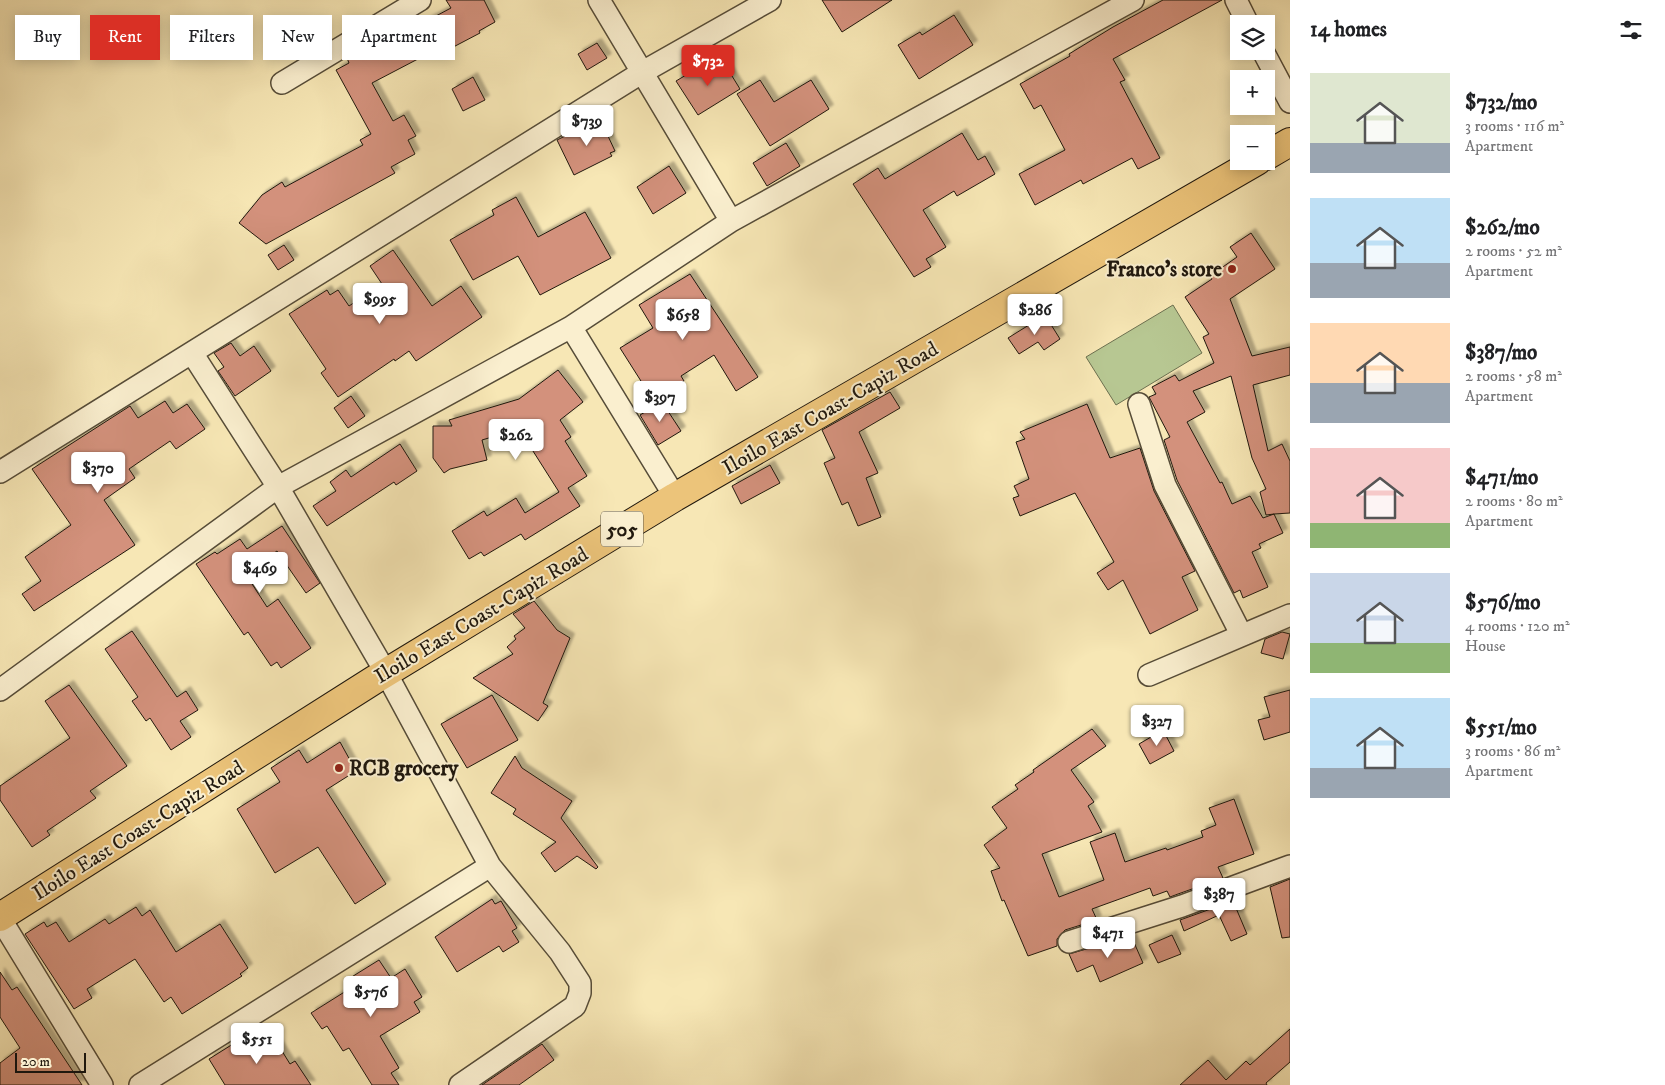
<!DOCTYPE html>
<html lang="en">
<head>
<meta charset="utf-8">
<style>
  :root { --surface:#fff; --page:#f2f2f2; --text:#202124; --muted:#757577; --accent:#d93025 }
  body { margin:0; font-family:"IM FELL DW Pica",serif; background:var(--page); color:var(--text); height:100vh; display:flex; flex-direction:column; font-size:19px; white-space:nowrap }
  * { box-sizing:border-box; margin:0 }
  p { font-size:16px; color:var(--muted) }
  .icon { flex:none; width:28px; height:28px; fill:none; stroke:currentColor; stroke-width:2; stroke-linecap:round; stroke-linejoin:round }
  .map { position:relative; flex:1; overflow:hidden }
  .drawer { display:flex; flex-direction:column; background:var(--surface); width:375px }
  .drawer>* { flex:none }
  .guide { position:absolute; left:15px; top:15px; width:475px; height:45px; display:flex; gap:10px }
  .fabs { position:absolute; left:1230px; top:15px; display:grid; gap:10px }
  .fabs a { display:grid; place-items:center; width:45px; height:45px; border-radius:0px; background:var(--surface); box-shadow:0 2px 12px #0003; font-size:25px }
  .scale { position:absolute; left:15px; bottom:12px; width:71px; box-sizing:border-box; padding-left:5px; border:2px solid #20180e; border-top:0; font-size:14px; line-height:18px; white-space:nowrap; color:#20180e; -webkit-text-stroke:4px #faefcf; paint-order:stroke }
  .price { position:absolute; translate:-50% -42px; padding:0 11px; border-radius:5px; background:#fff; color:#222; font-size:16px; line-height:32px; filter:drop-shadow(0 1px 2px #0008) }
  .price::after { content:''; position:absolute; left:50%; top:30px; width:15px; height:11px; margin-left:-8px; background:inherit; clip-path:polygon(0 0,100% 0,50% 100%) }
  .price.on { background:var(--accent); color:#fff }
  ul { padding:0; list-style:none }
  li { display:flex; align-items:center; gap:15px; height:125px; padding:0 20px }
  li span { display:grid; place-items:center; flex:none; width:140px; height:100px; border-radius:0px; color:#555 }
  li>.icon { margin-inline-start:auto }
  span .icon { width:60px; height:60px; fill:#fffc; stroke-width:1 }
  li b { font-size:21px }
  h2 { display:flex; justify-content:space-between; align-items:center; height:60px; padding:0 20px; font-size:21px }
  .chip { padding:0 18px; border-radius:0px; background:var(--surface); box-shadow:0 2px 12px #0003; font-size:18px; line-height:45px }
  .chip.on { background:var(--accent); color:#fff }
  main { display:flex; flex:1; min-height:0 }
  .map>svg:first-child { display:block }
</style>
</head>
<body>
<main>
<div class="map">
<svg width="1290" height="1085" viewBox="0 0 1290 1085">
  <defs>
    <filter id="shadow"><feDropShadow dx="4.5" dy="-4.5" stdDeviation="1" flood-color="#0004"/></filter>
  </defs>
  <rect width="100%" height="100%" fill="#f7e7b5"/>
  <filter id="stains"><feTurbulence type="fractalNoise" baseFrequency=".004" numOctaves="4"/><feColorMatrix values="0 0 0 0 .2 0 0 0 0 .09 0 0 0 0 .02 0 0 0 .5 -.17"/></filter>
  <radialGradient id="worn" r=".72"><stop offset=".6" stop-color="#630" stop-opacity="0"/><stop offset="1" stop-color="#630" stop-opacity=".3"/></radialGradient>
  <path fill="#b7c792" stroke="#6c7050" d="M1173,305L1202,353L1116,405L1086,357Z"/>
  <path fill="#d3917b" stroke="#20180e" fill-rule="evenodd" filter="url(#shadow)" d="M446,0H484L495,22L479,31L480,33L440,54L437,49L372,83L393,121L404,115L416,136L408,140L415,154L391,167L395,173L266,244L239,223L262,195L282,182L285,187L363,145L360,140L371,134L336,70L349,63L347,58L391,32L393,35L400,31L402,34L451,8Z
    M822,0H892L842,32Z
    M1163,0H1222L1113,59L1125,80L1120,82L1160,158L1138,169L1132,158L1083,184L1081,180L1035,205L1019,174L1065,150L1041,105L1034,109L1020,84L1070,56L1069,54L1113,27Z
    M954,15L973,45L919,79L898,45L920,32L922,35Z
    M597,43L607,58L587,70L578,54Z
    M708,62L713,70L724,63L740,89L698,115L676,81Z
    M473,77L485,100L463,111L452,89Z
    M760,80L774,102L811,80L829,109L770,146L737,94Z
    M600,119L615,151L610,153L612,156L574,175L557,140Z
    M962,133L978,160L985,156L995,174L957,196L954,191L923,210L946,247L926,259L931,267L914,277L853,184L878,168L885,179Z
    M786,143L800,166L767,186L753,163Z
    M669,166L686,193L653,214L637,187Z
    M516,197L538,237L585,212L611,258L540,295L518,256L473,280L450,240L494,215L492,210Z
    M1251,233L1275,269L1230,299L1252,356L1290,347V375L1253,385L1268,451L1282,444L1290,461V513L1274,514L1283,533L1259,544L1261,548L1252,552L1268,587L1243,598L1240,590L1234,593L1177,480L1164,440L1170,437L1149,397L1156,394L1152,387L1175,375L1179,381L1214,363L1203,337L1209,334L1185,297L1212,279L1210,276L1237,257L1230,247ZM1231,376L1252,458L1266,489L1260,492L1266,515L1274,514L1263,518L1250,496L1232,504L1222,482L1220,483L1187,422L1205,412L1193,391Z
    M284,245L294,260L278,270L268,255Z
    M393,250L432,306L461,286L482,317L416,361L409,351L395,361L394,359L338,397L321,373L326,369L289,314L327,290L330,295L338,290L349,306L382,284L370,266Z
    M690,274L758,377L736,391L714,355L681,376L684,381L653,400L620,348L653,328L639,305Z
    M1045,315L1060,339L1044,350L1038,342L1019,354L1008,338Z
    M231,343L240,356L254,346L271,371L235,396L218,371L224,367L214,353Z
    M558,370L583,402L560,420L571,437L565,441L587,476L568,488L580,506L525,540L521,534L484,556L481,552L469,559L452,531L484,511L487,516L516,498L525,513L559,492L519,429L482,440L487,460L450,469L444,473L433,458V426H452L449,420L519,399Z
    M890,392L900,408L859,432L878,473L866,478L881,517L858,526L848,502L842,505L824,463L835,458L822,430Z
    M351,396L365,416L348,428L334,408Z
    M165,401L173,413L187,404L205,429L176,449L170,441L129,469L135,478L104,500L135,545L34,611L22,594L41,581L25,557L71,525L32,469L130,406L138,418Z
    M662,402L681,431L658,445L640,415Z
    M1087,404L1110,458L1140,448L1154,491L1195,571L1182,577L1198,610L1150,634L1123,580L1108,590L1097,573L1114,562L1075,493L1020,516L1013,498L1019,496L1014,486L1029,479L1016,442L1025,439L1020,432Z
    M400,444L417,471L396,485L394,482L327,526L313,506L336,491L330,482L346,470L351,477Z
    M770,465L780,483L741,504L732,486Z
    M282,526L320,583L306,593L277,551L245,573L267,607L278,599L311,648L281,668L277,662L271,666L248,632L244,635L196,564L215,552L217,554L240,539L247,549Z
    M534,601L557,630L570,638L543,703L548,706L538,721L473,678L513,654L507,647L516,639L514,636L525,628L513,614Z
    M132,631L177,697L186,691L198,710L180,721L191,737L171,750L150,718L146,721L132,701L138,697L105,649Z
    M1282,632L1290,634L1283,659L1261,653L1265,639Z
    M69,685L127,766L90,791L96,798L47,831L50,835L32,847L0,800V786L70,738L45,701Z
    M1290,690V732L1264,740L1258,720L1270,717L1264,697Z
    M492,695L518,740L467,768L441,724Z
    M1092,729L1106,746L1071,770L1094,802L1088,806L1102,832L1042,854L1059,897L1104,880L1090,842L1115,833L1125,862L1166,848L1167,850L1203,837L1201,831L1216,825L1209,808L1234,799L1254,854L1218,867L1223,878L1178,894L1170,897L1167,891L1153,896L1150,888L1092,909L1097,920L1065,930L1057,939V946L1028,956L1004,900L1002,901L991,871L1000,868L984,845L1007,828L992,807L1018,789L1015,785L1034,772L1033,770Z
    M1163,730L1174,751L1150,764L1139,744Z
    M340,742L356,771L326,790L386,884L355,904L318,847L275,873L237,809L280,782L271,768L299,750L307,763Z
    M515,756L522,768L572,801L561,818L598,867L596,869L577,856L555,872L541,853L556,842L513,814L516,809L491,793Z
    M1290,879V937L1282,938L1270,887Z
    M492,899L495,904L501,901L517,928L512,931L519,942L503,952L499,946L457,972L435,937Z
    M1233,901L1247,934L1231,941L1219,915L1184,931L1180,920Z
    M136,907L142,916L150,910L176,952L220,924L248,968L240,974L242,976L182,1014L171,997L164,1002L135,959L87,989L92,998L74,1009L25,934L44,922L47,927L56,922L69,942L105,919L109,924Z
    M1172,935L1181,954L1158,963L1149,945Z
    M1132,938L1143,963L1100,982L1093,965L1077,972L1069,954L1107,943L1109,948Z
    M379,960L391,978L405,969L422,997L414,1002L420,1012L380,1036L399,1068L391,1073L399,1085H372L349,1048L343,1051L327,1026L322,1029L311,1013L354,986L350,978Z
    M0,972L12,990L17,987L82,1085H0V1063L20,1048L0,1017Z
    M1290,1029V1062L1266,1083L1267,1085H1180L1208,1060L1226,1080L1246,1061L1250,1065Z
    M266,1031L271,1040L274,1038L290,1064L295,1061L311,1085H225L209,1059L233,1044L236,1049Z
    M542,1044L554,1060L519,1085H482Z"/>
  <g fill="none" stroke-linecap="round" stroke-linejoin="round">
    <defs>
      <path id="street" d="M599,0L731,221
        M1236,0L1248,24
        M1263,51L1290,102
        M282,83L420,0
        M192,353L278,487L386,673L490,866L560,952L580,983V993L575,1006L460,1085
        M1139,404L1165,485L1241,634
        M0,472L641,73L770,0
        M675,497L571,327L731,221L1133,0
        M1149,675L1290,615
        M0,690L278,487L571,327
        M0,918L102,1085
        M1069,942L1182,906L1290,866
        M140,1085L490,866"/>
      <path id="primary" d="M1266,156L1290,142
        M0,917L374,680L675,497L1257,161"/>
    </defs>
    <use href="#street" stroke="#564c38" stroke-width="24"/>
    <use href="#primary" stroke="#20180e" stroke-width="30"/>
    <use href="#street" stroke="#faefcf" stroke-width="21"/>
    <use href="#primary" stroke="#ecc47a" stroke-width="28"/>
  </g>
  <g fill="#8f2418" stroke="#faefcf" stroke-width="2">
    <circle cx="1232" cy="269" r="5"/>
    <circle cx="339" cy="768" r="5"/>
  </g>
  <g text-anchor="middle" stroke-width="4" stroke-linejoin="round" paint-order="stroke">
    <rect fill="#faefcf" stroke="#615848" stroke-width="1" x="601" y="511.5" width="42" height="35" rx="4"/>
    <g font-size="20" font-weight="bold" fill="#20180e">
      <text x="622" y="536">505</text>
    </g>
    <g font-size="21" font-weight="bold" fill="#20180e" stroke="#faefcf" text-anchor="end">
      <text x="1222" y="276">Franco's store</text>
      <text x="349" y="775" text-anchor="start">RCB grocery</text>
    </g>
    <g font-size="21" fill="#20180e" stroke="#faefcf">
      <text transform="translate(830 408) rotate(-30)" y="7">Iloilo East Coast-Capiz Road</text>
      <text transform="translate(481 615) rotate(-31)" y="7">Iloilo East Coast-Capiz Road</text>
      <text transform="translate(138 830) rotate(-32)" y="7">Iloilo East Coast-Capiz Road</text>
    </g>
  </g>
  <rect width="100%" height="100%" filter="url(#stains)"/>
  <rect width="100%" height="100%" fill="url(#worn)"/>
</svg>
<div class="fabs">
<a><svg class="icon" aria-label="layers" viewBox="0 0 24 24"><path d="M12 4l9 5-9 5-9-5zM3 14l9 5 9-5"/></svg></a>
<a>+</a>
<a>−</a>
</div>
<div class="scale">20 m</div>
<b class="price on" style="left:708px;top:87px">$732</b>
<b class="price" style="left:587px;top:147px">$739</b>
<b class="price" style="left:380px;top:325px">$995</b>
<b class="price" style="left:1035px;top:336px">$286</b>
<b class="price" style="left:683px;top:341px">$658</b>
<b class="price" style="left:660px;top:423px">$397</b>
<b class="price" style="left:516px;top:461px">$262</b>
<b class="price" style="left:98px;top:494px">$370</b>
<b class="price" style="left:260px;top:594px">$469</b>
<b class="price" style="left:1157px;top:747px">$327</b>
<b class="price" style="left:1219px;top:920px">$387</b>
<b class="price" style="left:1108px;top:959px">$471</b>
<b class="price" style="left:371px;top:1018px">$576</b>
<b class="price" style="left:257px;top:1065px">$551</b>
<div class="guide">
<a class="chip">Buy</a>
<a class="chip on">Rent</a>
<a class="chip">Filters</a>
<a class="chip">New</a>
<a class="chip">Apartment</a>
</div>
</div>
<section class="drawer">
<h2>14 homes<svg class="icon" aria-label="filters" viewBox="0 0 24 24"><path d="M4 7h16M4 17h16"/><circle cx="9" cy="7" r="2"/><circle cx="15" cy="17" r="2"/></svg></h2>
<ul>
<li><span style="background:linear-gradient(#dfe7d0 70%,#9aa5b1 0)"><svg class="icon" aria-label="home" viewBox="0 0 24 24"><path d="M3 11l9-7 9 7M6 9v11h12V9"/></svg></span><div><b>$732/mo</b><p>3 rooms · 116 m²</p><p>Apartment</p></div></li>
<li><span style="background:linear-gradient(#bfe0f5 65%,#9aa5b1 0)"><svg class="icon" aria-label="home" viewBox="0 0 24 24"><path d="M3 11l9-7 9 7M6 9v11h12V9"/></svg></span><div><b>$262/mo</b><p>2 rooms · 52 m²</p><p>Apartment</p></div></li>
<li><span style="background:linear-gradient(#ffd9b3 60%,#9aa5b1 0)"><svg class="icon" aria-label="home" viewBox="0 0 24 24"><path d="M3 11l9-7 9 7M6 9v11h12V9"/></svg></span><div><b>$387/mo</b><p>2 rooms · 58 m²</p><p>Apartment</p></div></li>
<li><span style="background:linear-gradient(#f6c9c9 75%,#8fb573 0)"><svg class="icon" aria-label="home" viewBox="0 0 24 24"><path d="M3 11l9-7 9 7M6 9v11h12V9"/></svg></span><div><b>$471/mo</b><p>2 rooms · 80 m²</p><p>Apartment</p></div></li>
<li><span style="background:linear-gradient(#c9d6e8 70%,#8fb573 0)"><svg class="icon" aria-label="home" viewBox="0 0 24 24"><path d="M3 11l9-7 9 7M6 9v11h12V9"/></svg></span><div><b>$576/mo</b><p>4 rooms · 120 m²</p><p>House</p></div></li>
<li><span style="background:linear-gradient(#bfe0f5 70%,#9aa5b1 0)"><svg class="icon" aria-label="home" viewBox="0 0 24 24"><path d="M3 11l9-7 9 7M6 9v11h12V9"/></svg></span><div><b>$551/mo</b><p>3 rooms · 86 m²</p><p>Apartment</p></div></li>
</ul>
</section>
</main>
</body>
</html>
